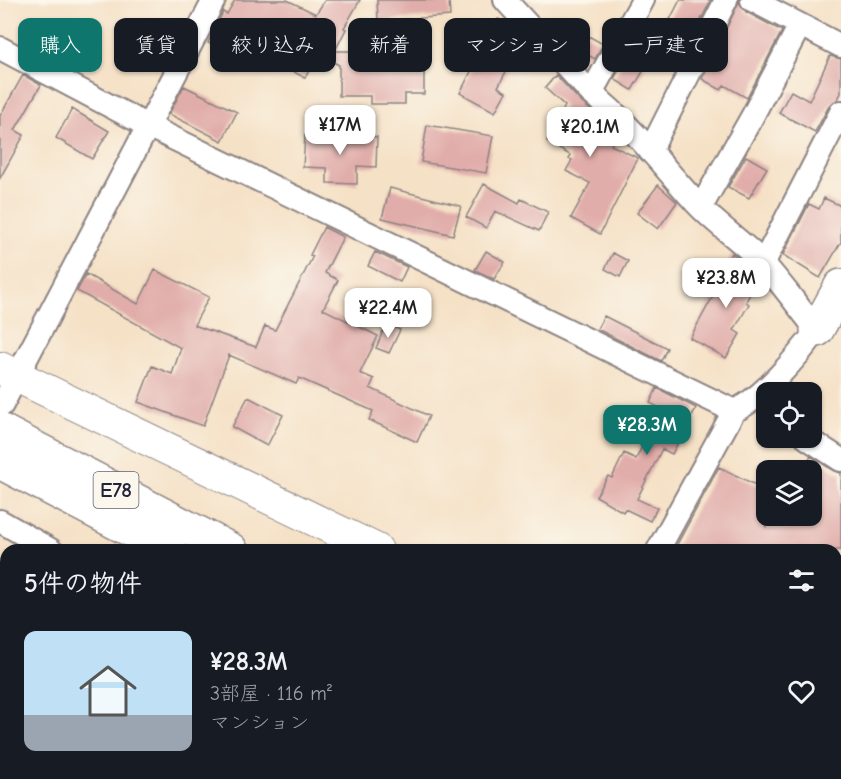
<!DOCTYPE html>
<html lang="ja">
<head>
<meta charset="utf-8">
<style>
  :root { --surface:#171b24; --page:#242831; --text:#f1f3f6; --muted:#9ea1a6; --line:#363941; --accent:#0f766e }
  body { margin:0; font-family:"Comic Neue","Klee One",sans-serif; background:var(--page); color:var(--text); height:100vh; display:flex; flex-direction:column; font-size:22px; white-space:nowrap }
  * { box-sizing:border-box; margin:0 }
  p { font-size:20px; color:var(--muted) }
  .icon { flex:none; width:33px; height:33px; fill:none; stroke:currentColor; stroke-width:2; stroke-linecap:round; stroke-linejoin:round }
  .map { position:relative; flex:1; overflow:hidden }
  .details { position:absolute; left:0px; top:544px; width:842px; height:236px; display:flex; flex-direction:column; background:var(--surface); border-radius:18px 18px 0 0; box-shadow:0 2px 4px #0004 }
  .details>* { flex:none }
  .banner { position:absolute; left:18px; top:18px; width:806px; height:54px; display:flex; gap:12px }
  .tools { position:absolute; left:756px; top:382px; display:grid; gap:12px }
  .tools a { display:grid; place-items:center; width:66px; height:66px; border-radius:12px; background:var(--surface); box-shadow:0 2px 4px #0004; font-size:30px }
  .price { position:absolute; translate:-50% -51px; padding:0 14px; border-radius:12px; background:#fff; color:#222; font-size:20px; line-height:39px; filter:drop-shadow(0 2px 3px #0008) }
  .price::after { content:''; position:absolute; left:50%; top:36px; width:18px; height:14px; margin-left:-9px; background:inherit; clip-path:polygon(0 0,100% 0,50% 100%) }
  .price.current { background:var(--accent); color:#fff }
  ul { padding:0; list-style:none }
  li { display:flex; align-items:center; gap:18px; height:150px; padding:0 24px }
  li+li { border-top:2px solid var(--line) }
  li span { display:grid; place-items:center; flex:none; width:168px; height:120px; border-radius:12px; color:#555 }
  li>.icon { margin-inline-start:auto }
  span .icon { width:72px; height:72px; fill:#fffc; stroke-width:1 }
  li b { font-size:26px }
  h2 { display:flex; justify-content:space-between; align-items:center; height:72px; padding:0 24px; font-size:26px }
  .pill { padding:0 21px; border-radius:12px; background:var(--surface); box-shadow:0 2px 4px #0004; font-size:21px; line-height:54px }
  .pill.current { background:var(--accent); color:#fff }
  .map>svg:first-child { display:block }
</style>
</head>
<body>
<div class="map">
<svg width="841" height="779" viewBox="0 0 841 779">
  <rect width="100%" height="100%" fill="#fbf7ec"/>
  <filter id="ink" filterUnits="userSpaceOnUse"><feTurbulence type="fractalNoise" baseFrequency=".0167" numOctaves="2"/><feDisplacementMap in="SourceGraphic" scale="12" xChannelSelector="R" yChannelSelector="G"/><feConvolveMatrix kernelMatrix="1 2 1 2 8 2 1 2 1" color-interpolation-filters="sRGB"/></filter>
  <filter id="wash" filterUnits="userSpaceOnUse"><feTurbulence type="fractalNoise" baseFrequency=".008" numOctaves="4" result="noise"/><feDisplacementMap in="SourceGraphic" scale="24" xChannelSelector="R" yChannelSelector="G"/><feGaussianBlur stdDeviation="1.35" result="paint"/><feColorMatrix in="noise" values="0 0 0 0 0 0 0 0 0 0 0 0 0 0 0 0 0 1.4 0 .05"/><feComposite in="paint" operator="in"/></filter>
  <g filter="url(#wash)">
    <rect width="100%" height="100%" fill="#f5e1c6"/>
    <g id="blocks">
      <path fill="#e1adaa" d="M235,0H287L316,14L325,0H360L344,28L346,29L335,51H424V94H405V104H370V96H339V65L318,54L305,78L260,53L254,65L208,43L223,12L227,14Z
        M377,0H449L450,16L378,21Z
        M680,0H711L683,55L658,43Z
        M739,2L746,12L782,31L747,98L724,85L721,90L702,79Z
        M498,19L510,25L523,39L498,87L506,92L495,112L460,93Z
        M583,33L603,44L595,59L575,48Z
        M830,56L841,59V93L838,99L829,106L815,132L779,113L791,91L809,101Z
        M626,57L645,68L632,90L614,79Z
        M23,75L41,85L15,130L24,135L0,178V116Z
        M556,75L581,102L595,114L587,122L615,138L611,145L638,158L600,234L571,218L590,183L566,171L572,160L569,159L570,155L547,142L565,106L545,88Z
        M184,86L237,112L222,141L169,114Z
        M72,109L109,131L92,159L56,138Z
        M427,125L493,136L486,173L421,162Z
        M305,135L377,137L376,167L357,166V184L327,183V168L303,167Z
        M746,156L767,168L749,198L728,187Z
        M484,184L519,203L521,199L548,212L539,231L495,211L486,228L466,217Z
        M658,185L677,202L658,229L637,213Z
        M390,188L461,206L453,235L382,218Z
        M824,198L841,206V242L820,278L783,255L809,204L819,209Z
        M324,227L343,237L325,273L338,280L323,309L378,336L360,373L374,379L370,388L429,416L417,442L369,420L373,411L299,378L296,384L229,355L203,426L138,402L152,366L172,374L181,348L77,291L86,274L138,304L155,270L209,297L194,325L256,347L265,326L275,330L313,256L310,255Z
        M486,251L505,262L494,279L475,270Z
        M375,252L407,267L400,282L368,266Z
        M613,253L628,261L620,277L605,269Z
        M732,253L758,277L746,302L749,304L734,330L740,334L726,358L690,338L722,280L720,279Z
        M604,316L667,348L661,361L597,329Z
        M386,324L400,330L389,353L376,348Z
        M657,388L696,408L672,454L662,449L637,499L657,508L650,521L625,509L623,512L596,496L608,476L612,478L624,453L636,459L660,408L650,403Z
        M248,397L283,415L267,446L232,427Z
        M811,456L834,471L841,473V550H674L719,467L766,490V526L773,516H812V471H801Z"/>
    </g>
  </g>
  <g filter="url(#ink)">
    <use href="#blocks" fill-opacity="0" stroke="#8c8280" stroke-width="1.5"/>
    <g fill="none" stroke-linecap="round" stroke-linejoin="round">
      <path stroke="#cbbbaa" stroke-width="22" stroke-dasharray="22 11" stroke-linecap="butt" d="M539,779L542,774"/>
      <defs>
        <path id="street" d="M505,0L591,93C631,124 663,167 698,205C718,226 743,242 763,263C782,284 799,308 817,330C799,355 762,399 734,411L658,550
          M752,0L841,46
          M0,48L148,126L734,411
          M591,93L643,0
          M650,151L726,0
          M701,207L752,117L800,25
          M763,264L841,112
          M2,405L214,0
          M807,438L841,460
          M0,521L51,550
          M442,774L451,779"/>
        <path id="secondary" d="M0,368L377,550
          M805,774L813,779"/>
        <path id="primary" d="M817,330L841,286"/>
        <path id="highway" d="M0,430L231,550
          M0,462L169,550
          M598,774L608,779
          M661,774L671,779"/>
      </defs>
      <use href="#street" stroke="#8c8280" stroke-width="26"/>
      <use href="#secondary" stroke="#8c8280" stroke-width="34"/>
      <use href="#primary" stroke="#8c8280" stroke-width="36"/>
      <use href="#highway" stroke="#8c8280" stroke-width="36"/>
      <use href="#street" stroke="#fff" stroke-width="22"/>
      <use href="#secondary" stroke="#fff" stroke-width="32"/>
      <use href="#primary" stroke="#fff" stroke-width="33"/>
      <use href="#highway" stroke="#fff" stroke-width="33"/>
    </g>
  </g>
  <g text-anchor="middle" stroke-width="5" stroke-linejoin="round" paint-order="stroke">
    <rect fill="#fbf7ec" stroke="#636270" stroke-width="1.5" x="93.5" y="472" width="45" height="36" rx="4.5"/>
    <g font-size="21" font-weight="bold" fill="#22223b">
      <text x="116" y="497">E78</text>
    </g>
  </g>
</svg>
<div class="tools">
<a><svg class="icon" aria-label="locate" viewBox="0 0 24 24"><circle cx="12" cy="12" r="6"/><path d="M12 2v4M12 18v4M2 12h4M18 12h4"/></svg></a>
<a><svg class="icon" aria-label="layers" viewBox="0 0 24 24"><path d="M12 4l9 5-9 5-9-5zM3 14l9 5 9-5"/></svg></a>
</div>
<b class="price" style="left:340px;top:156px">¥17M</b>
<b class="price" style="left:590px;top:158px">¥20.1M</b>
<b class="price" style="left:726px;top:309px">¥23.8M</b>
<b class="price" style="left:388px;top:339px">¥22.4M</b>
<b class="price current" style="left:647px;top:456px">¥28.3M</b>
<div class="banner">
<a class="pill current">購入</a>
<a class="pill">賃貸</a>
<a class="pill">絞り込み</a>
<a class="pill">新着</a>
<a class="pill">マンション</a>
<a class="pill">一戸建て</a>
</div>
<section class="details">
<h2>5件の物件<svg class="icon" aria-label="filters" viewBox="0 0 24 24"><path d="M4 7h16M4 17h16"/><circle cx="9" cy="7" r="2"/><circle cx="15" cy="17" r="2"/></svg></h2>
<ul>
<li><span style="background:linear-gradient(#bfe0f5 70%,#9aa5b1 0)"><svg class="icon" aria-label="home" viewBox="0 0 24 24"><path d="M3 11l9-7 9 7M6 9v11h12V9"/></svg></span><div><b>¥28.3M</b><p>3部屋 · 116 m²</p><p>マンション</p></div><svg class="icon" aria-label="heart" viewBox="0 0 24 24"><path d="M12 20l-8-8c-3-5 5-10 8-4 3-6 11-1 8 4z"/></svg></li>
</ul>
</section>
</div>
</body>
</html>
